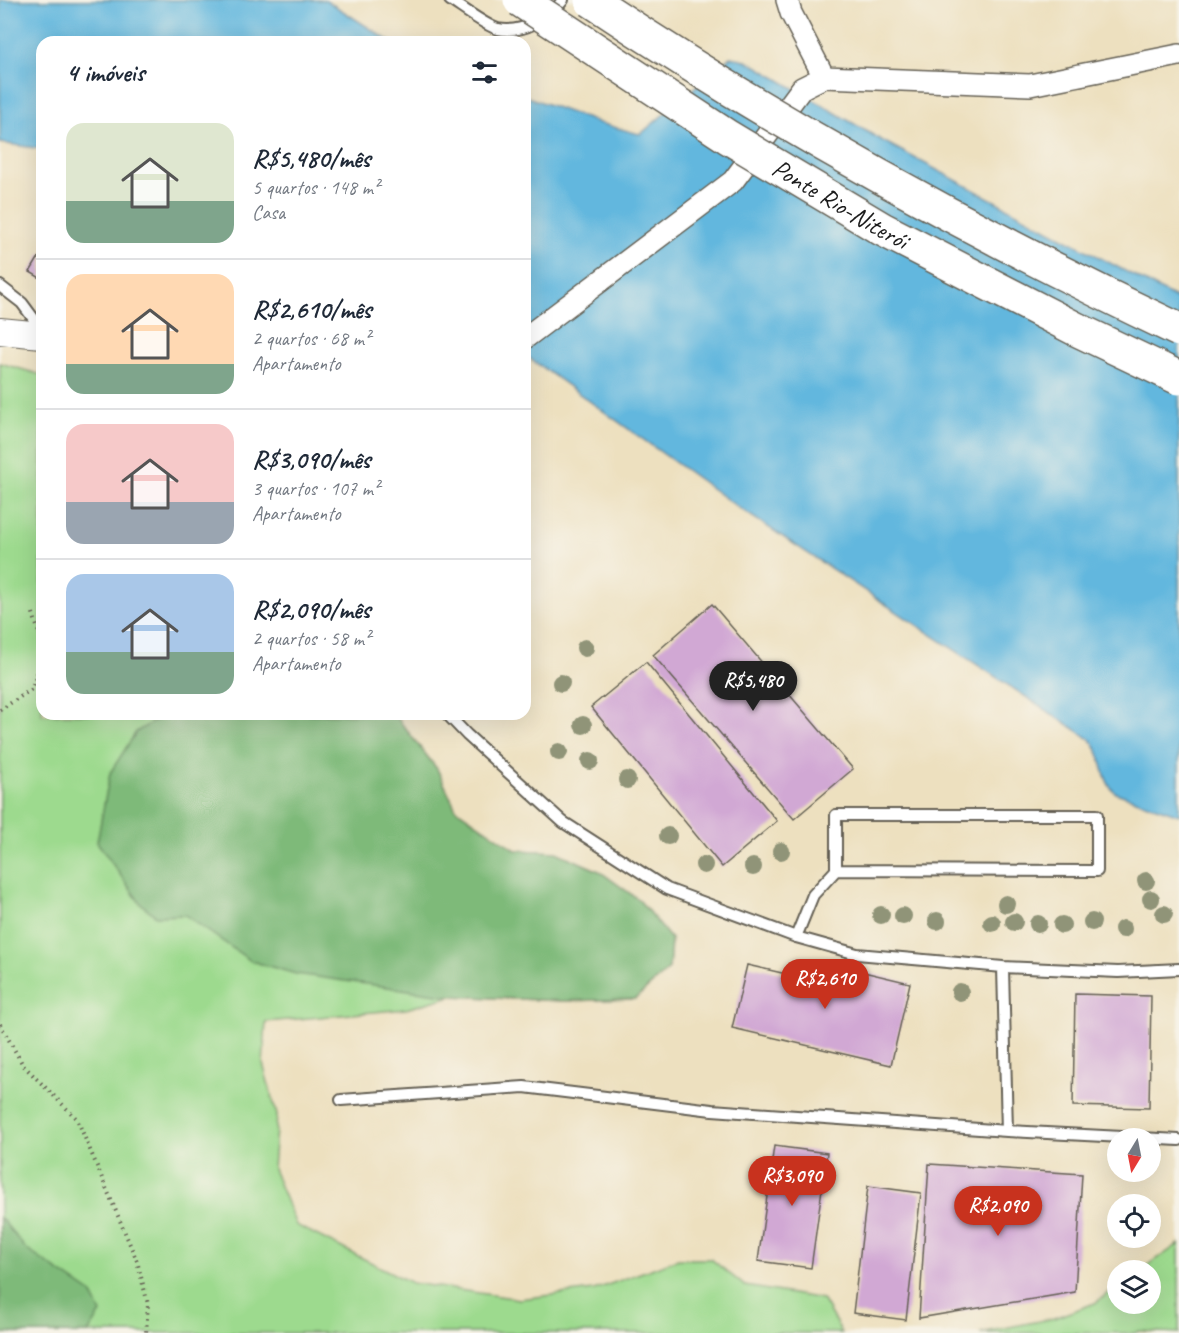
<!DOCTYPE html>
<html lang="pt">
<head>
<meta charset="utf-8">
<style>
  :root { --surface:#fff; --page:#f2f2f3; --text:#1f2937; --muted:#747a83; --line:#e0e1e3; --accent:#c8321e }
  body { margin:0; font-family:Caveat,sans-serif; background:var(--page); color:var(--text); height:100vh; display:flex; flex-direction:column; font-size:22px; white-space:nowrap }
  * { box-sizing:border-box; margin:0 }
  p { font-size:20px; color:var(--muted) }
  .icon { flex:none; width:33px; height:33px; fill:none; stroke:currentColor; stroke-width:2; stroke-linecap:round; stroke-linejoin:round }
  .map { position:relative; flex:1; overflow:hidden }
  .panel { position:absolute; left:36px; top:36px; width:495px; height:684px; display:flex; flex-direction:column; background:var(--surface); border-radius:18px; box-shadow:0 6px 24px #0002 }
  .panel>* { flex:none }
  .needle { width:39px; rotate:190deg }
  .fabs { position:absolute; left:1107px; top:1128px; display:grid; gap:12px }
  .fabs a { display:grid; place-items:center; width:54px; height:54px; border-radius:50%; background:var(--surface); box-shadow:0 6px 24px #0002; font-size:30px }
  .price { position:absolute; translate:-50% -51px; padding:0 14px; border-radius:21px; background:var(--accent); color:#fff; font-size:20px; line-height:39px; filter:drop-shadow(0 2px 3px #0008) }
  .price::after { content:''; position:absolute; left:50%; top:36px; width:18px; height:14px; margin-left:-9px; background:inherit; clip-path:polygon(0 0,100% 0,50% 100%) }
  .price.selected { background:#222; color:#fff }
  ul { padding:0; list-style:none }
  li { display:flex; align-items:center; gap:18px; height:150px; padding:0 30px }
  li+li { border-top:2px solid var(--line) }
  li span { display:grid; place-items:center; flex:none; width:168px; height:120px; border-radius:18px; color:#555 }
  li>.icon { margin-inline-start:auto }
  span .icon { width:72px; height:72px; fill:#fffc; stroke-width:1 }
  li b { font-size:26px }
  h2 { display:flex; justify-content:space-between; align-items:center; height:72px; padding:0 30px; font-size:26px }
  .map>svg:first-child { display:block }
</style>
</head>
<body>
<div class="map">
<svg width="1179" height="1333" viewBox="0 0 1179 1333">
  <rect width="100%" height="100%" fill="#f7f3e8"/>
  <filter id="ink" filterUnits="userSpaceOnUse"><feTurbulence type="fractalNoise" baseFrequency=".0167" numOctaves="2"/><feDisplacementMap in="SourceGraphic" scale="12" xChannelSelector="R" yChannelSelector="G"/><feConvolveMatrix kernelMatrix="1 2 1 2 8 2 1 2 1" color-interpolation-filters="sRGB"/></filter>
  <filter id="wash" filterUnits="userSpaceOnUse"><feTurbulence type="fractalNoise" baseFrequency=".008" numOctaves="4" result="noise"/><feDisplacementMap in="SourceGraphic" scale="24" xChannelSelector="R" yChannelSelector="G"/><feGaussianBlur stdDeviation="1.35" result="paint"/><feColorMatrix in="noise" values="0 0 0 0 0 0 0 0 0 0 0 0 0 0 0 0 0 1.4 0 .05"/><feComposite in="paint" operator="in"/></filter>
  <g filter="url(#wash)">
    <rect width="100%" height="100%" fill="#ede0bf"/>
    <path fill="#9dda8e" stroke="#5c7b55" stroke-width="1.5" d="M0,363L42,375V714H394L437,769L456,809L516,850L556,852L599,871L639,900L671,939L669,969L635,999L563,1001L451,996L406,1009L266,1022L263,1064L277,1115L273,1169L296,1225L412,1283L519,1299L594,1290L678,1259H711L745,1286L822,1299L842,1333H0Z
      M1179,1244V1333L1139,1331L1134,1333H980L1054,1318L1095,1303L1117,1287L1118,1304H1150V1270H1141Z"/>
    <path fill="#7eba79" stroke="#4d6b4a" stroke-width="1.5" d="M166,714H394L437,769L456,809L516,850L556,852L599,871L639,900L671,939L669,969L635,999L563,1001L451,996L296,974L251,961L185,915L156,916L140,903L97,842L110,773L136,732Z
      M0,1217L26,1249L91,1293L101,1313L88,1333H0Z"/>
    <path fill="#62b7de" stroke="#3f6a7d" stroke-width="1.5" d="M0,0H326L391,42H42V149L0,143Z
      M730,57L742,59L753,64L883,141L1179,300V815L1116,793C1100,780 1105,756 1090,739L739,508L525,355V96L599,123L639,134L643,132Z"/>
    <g id="blocks">
      <path fill="#d1a8d4" d="M42,252V279L30,272Z
        M712,604L853,769L794,819L653,655Z
        M646,662L777,821L722,867L591,707Z
        M826,963L910,983L891,1065L732,1028L747,965L821,982Z
        M1075,994L1151,996L1149,1108L1073,1106Z
        M774,1146L827,1153L811,1268L758,1261Z
        M929,1164L1082,1174L1075,1292L919,1318Z
        M868,1186L921,1193L906,1320L853,1313Z"/>
    </g>
  </g>
  <g filter="url(#ink)">
    <use href="#blocks" fill-opacity="0" stroke="#656155" stroke-width="1.5"/>
    <g fill="none" stroke-linecap="round" stroke-linejoin="round">
      <defs>
        <path id="service" d="M450,0C461,7 486,26 498,29C522,34 550,18 563,0
          M0,286L22,303L42,330
          M447,714L467,735L563,822L667,889L796,937L857,954L1003,967L1118,972L1179,969
          M796,937L813,895L836,870L1097,871V815H836V870
          M1003,967L1007,1131
          M341,1100L524,1087L712,1110L1007,1131L1179,1140"/>
        <path id="minor" d="M787,0L791,13L824,77
          M525,338L733,181L802,88L824,77L1030,85L1179,55"/>
        <path id="tertiary" d="M0,331L42,335"/>
      </defs>
      <use href="#service" stroke="#656155" stroke-width="14"/>
      <use href="#minor" stroke="#656155" stroke-width="24"/>
      <use href="#tertiary" stroke="#656155" stroke-width="28"/>
      <path stroke="#656155" stroke-width="4" stroke-dasharray="1.5 4.5" stroke-linecap="butt" d="M33,613L42,643
        M0,710L32,689L42,658
        M0,1024L23,1065L77,1119L137,1261L148,1304L146,1333"/>
      <use href="#service" stroke="#fff" stroke-width="10"/>
      <use href="#minor" stroke="#fff" stroke-width="21"/>
      <use href="#tertiary" stroke="#fff" stroke-width="26"/>
      <defs>
        <g id="motorway-bridge">
          <path id="s1" d="M520,0L728,137L882,229L1076,329L1179,378"/>
          <path d="M591,0C778,125 976,234 1179,330"/>
        </g>
      </defs>
      <use href="#motorway-bridge" stroke="#656155" stroke-width="36" stroke-linecap="butt"/>
      <use href="#motorway-bridge" stroke="#fff" stroke-width="33"/>
    </g>
    <g fill="#909478">
      <circle cx="585" cy="648" r="9"/>
      <circle cx="561" cy="683" r="9"/>
      <circle cx="583" cy="725" r="9"/>
      <circle cx="559" cy="752" r="9"/>
      <circle cx="590" cy="761" r="9"/>
      <circle cx="627" cy="780" r="9"/>
      <circle cx="668" cy="836" r="9"/>
      <circle cx="781" cy="851" r="9"/>
      <circle cx="704" cy="865" r="9"/>
      <circle cx="753" cy="867" r="9"/>
      <circle cx="1146" cy="881" r="9"/>
      <circle cx="1151" cy="899" r="9"/>
      <circle cx="1006" cy="904" r="9"/>
      <circle cx="1164" cy="914" r="9"/>
      <circle cx="881" cy="915" r="9"/>
      <circle cx="903" cy="916" r="9"/>
      <circle cx="937" cy="921" r="9"/>
      <circle cx="1014" cy="922" r="9"/>
      <circle cx="1092" cy="922" r="9"/>
      <circle cx="992" cy="923" r="9"/>
      <circle cx="1038" cy="924" r="9"/>
      <circle cx="1062" cy="925" r="9"/>
      <circle cx="1123" cy="929" r="9"/>
      <circle cx="960" cy="992" r="9"/>
    </g>
  </g>
  <g text-anchor="middle" stroke-width="6" stroke-linejoin="round" paint-order="stroke">
    <g font-size="26" fill="#1c1c1c" stroke="#f7f3e8">
      <text dy="9" stroke="none"><textPath href="#s1" startOffset="380">Ponte Rio-Niterói</textPath></text>
    </g>
  </g>
</svg>
<div class="fabs">
<a><svg class="needle" viewBox="-14 -14 28 28"><path d="M0-13l5 13h-10z" fill="#e53935"/><path d="M0 13l5-13h-10z" fill="#747a83"/></svg></a>
<a><svg class="icon" aria-label="locate" viewBox="0 0 24 24"><circle cx="12" cy="12" r="6"/><path d="M12 2v4M12 18v4M2 12h4M18 12h4"/></svg></a>
<a><svg class="icon" aria-label="layers" viewBox="0 0 24 24"><path d="M12 4l9 5-9 5-9-5zM3 14l9 5 9-5"/></svg></a>
</div>
<b class="price selected" style="left:753px;top:712px">R$5,480</b>
<b class="price" style="left:825px;top:1010px">R$2,610</b>
<b class="price" style="left:792px;top:1207px">R$3,090</b>
<b class="price" style="left:998px;top:1237px">R$2,090</b>
<section class="panel">
<h2>4 imóveis<svg class="icon" aria-label="filters" viewBox="0 0 24 24"><path d="M4 7h16M4 17h16"/><circle cx="9" cy="7" r="2"/><circle cx="15" cy="17" r="2"/></svg></h2>
<ul>
<li><span style="background:linear-gradient(#dfe7d0 65%,#7fa58c 0)"><svg class="icon" aria-label="home" viewBox="0 0 24 24"><path d="M3 11l9-7 9 7M6 9v11h12V9"/></svg></span><div><b>R$5,480/mês</b><p>5 quartos · 148 m²</p><p>Casa</p></div></li>
<li><span style="background:linear-gradient(#ffd9b3 75%,#7fa58c 0)"><svg class="icon" aria-label="home" viewBox="0 0 24 24"><path d="M3 11l9-7 9 7M6 9v11h12V9"/></svg></span><div><b>R$2,610/mês</b><p>2 quartos · 68 m²</p><p>Apartamento</p></div></li>
<li><span style="background:linear-gradient(#f6c9c9 65%,#9aa5b1 0)"><svg class="icon" aria-label="home" viewBox="0 0 24 24"><path d="M3 11l9-7 9 7M6 9v11h12V9"/></svg></span><div><b>R$3,090/mês</b><p>3 quartos · 107 m²</p><p>Apartamento</p></div></li>
<li><span style="background:linear-gradient(#a9c7e8 65%,#7fa58c 0)"><svg class="icon" aria-label="home" viewBox="0 0 24 24"><path d="M3 11l9-7 9 7M6 9v11h12V9"/></svg></span><div><b>R$2,090/mês</b><p>2 quartos · 58 m²</p><p>Apartamento</p></div></li>
</ul>
</section>
</div>
</body>
</html>
